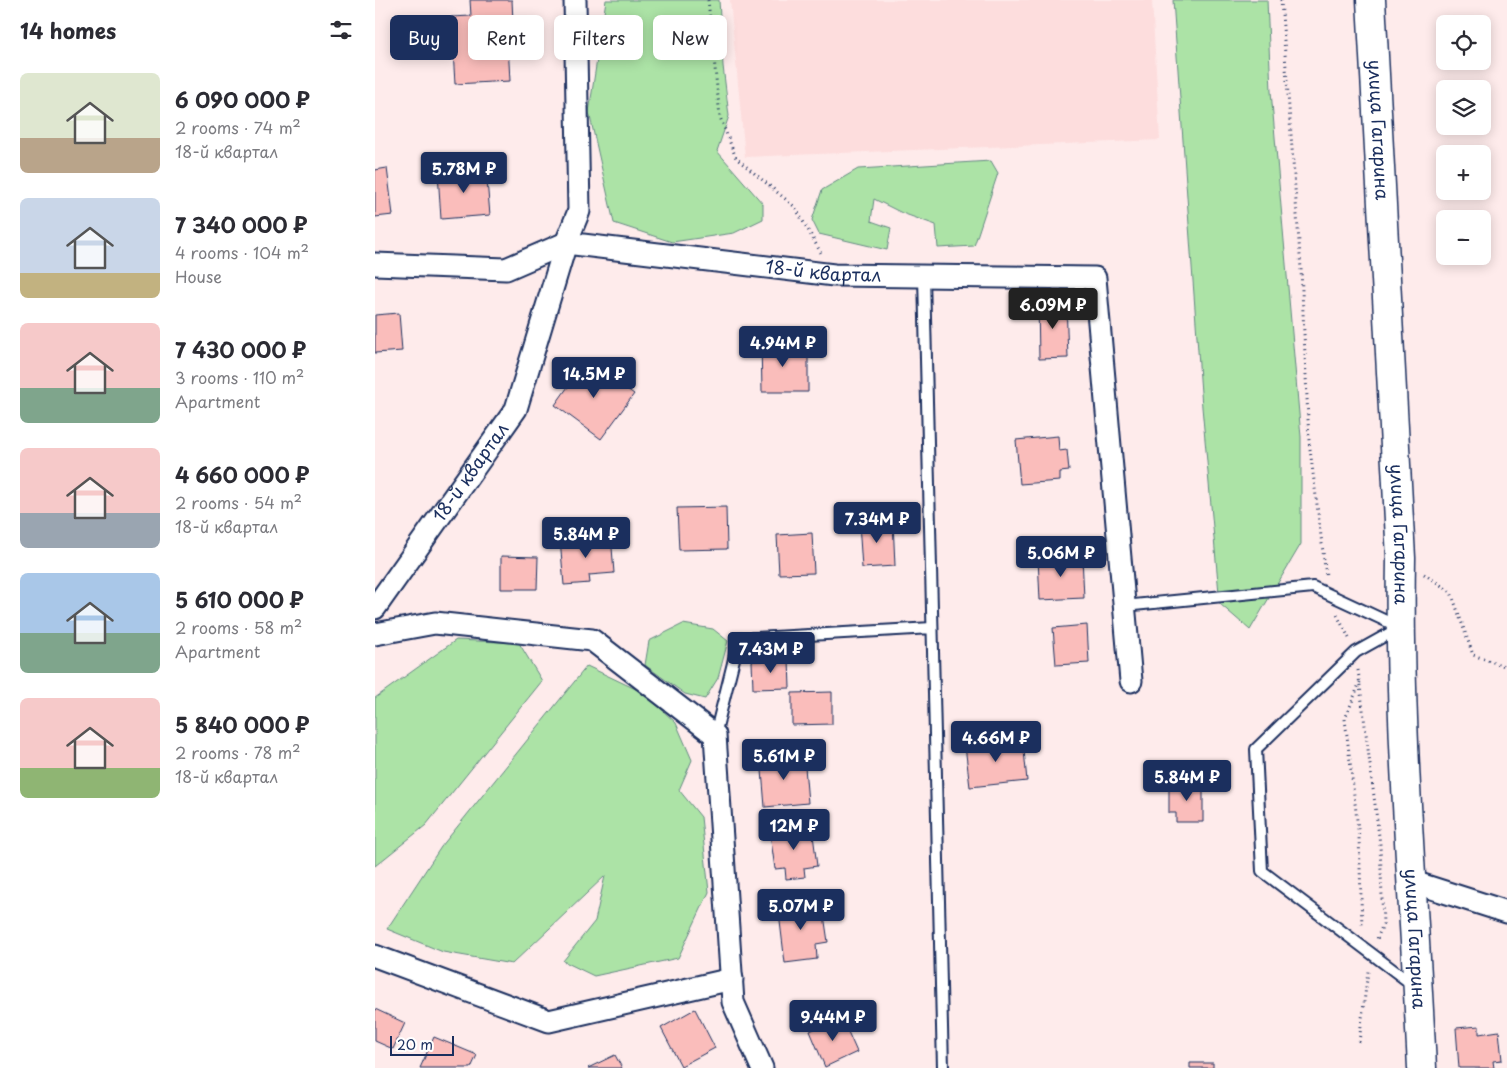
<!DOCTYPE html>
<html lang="en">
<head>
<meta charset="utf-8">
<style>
  :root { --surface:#fff; --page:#f2f2f3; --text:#2b2b33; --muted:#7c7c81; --accent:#1b2f5e }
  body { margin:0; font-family:"Playpen Sans",sans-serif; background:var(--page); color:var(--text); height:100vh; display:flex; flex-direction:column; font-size:19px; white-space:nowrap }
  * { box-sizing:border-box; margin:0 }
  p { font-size:16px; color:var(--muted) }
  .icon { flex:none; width:28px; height:28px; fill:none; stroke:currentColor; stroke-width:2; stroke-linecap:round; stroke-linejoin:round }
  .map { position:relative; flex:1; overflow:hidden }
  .side { display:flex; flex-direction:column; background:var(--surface); width:375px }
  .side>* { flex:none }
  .guide { position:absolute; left:15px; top:15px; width:475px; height:45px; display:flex; gap:10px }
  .controls { position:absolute; left:1061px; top:15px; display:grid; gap:10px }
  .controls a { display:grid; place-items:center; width:55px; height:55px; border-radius:8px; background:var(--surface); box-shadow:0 2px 12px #0003; font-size:25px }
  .scale { position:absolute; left:15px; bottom:12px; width:64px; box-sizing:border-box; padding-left:5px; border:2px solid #1b2f5e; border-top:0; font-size:14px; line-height:18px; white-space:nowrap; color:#1b2f5e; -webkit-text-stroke:4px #fff; paint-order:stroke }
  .price { position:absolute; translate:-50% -42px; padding:0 11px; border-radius:5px; background:var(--accent); color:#fff; font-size:16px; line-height:32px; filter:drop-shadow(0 1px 2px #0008) }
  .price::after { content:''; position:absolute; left:50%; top:30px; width:15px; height:11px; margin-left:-8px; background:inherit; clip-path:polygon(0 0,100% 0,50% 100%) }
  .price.selected { background:#222; color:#fff }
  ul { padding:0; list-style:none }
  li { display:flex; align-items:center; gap:15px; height:125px; padding:0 20px }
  li span { display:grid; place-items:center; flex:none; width:140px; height:100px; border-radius:8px; color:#555 }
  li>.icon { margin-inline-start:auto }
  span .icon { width:60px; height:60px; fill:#fffc; stroke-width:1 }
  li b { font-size:21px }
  h2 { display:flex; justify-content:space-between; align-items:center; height:60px; padding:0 20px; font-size:21px }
  .pill { padding:0 18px; border-radius:8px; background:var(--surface); box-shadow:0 2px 12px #0003; font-size:18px; line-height:45px }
  .pill.selected { background:var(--accent); color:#fff }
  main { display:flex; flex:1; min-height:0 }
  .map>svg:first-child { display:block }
</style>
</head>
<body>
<main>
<section class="side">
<h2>14 homes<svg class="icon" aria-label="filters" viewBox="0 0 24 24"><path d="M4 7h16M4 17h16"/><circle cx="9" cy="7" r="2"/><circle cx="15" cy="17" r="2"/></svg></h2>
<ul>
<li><span style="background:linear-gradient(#dfe7d0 65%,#b9a48a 0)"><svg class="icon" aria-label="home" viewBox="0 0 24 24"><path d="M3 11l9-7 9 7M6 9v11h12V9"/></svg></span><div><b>6 090 000 ₽</b><p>2 rooms · 74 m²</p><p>18-й квартал</p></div></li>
<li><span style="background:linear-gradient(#c9d6e8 75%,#c2b280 0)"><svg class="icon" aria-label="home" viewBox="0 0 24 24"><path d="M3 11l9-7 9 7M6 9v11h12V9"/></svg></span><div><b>7 340 000 ₽</b><p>4 rooms · 104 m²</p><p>House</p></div></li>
<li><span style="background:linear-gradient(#f6c9c9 65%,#7fa58c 0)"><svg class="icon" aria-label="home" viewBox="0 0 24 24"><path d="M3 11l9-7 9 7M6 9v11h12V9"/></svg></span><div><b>7 430 000 ₽</b><p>3 rooms · 110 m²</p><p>Apartment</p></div></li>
<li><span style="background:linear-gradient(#f6c9c9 65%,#9aa5b1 0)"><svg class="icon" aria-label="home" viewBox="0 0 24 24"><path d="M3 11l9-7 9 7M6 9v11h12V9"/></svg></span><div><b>4 660 000 ₽</b><p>2 rooms · 54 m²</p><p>18-й квартал</p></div></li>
<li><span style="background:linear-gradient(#a9c7e8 60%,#7fa58c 0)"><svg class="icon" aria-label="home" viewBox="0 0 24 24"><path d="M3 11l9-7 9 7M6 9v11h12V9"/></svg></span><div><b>5 610 000 ₽</b><p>2 rooms · 58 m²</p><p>Apartment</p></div></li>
<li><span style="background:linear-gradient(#f6c9c9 70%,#8fb573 0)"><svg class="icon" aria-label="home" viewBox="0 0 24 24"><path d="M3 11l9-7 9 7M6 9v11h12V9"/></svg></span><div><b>5 840 000 ₽</b><p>2 rooms · 78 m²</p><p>18-й квартал</p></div></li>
</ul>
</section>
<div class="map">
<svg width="1132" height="1068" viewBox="0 0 1132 1068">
  <rect width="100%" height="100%" fill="#feebeb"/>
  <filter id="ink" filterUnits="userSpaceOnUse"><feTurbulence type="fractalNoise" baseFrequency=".02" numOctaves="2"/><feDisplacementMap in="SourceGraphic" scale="10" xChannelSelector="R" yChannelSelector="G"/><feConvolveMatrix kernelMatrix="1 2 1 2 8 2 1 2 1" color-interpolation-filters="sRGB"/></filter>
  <g filter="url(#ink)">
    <path fill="#fddddd" d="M355,0H777L785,140L370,157Z"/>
    <path fill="#ace3a6" stroke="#648982" d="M231,0H344L348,66L354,116L342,151L388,204V219L359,233L297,242L239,223L214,112Z
      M798,0H892L896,91L926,437V544L875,630L845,604L827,407Z
      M616,161L623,173L599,246L563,248L561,225L527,213L499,199L496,221L516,228L512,250L444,234L437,220L447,190L483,169Z
      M308,624L338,629L353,641L343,678L330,699L310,694L270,665L274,641Z
      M81,640L144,643L167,681L51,825L0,866V698Z
      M212,666L269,693L301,723L317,760L304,790L326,817L334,892L303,958L219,976L188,961L220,921L230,876L137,964L68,952L12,929L66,847Z"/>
    <path fill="#fabdbb" stroke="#1b2f5e" d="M95,0H137L139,44H133L135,81L80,84L76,17L96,16Z
      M12,168L18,215L0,217V170Z
      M111,169L115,215L66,219L63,173Z
      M663,302H691L693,358L664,359Z
      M24,313L27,351L0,353V315Z
      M386,340H414V356L433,355V392H387Z
      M212,360L259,394L226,439L180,405Z
      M683,436L684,451L692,450L694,471L685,472V481L645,484L641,440Z
      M351,507L352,549L304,550L302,508Z
      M518,521L520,566L487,568L484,523Z
      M437,533L439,573L404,574L402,535Z
      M236,535L239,573L214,575L215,583L189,585L185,540Z
      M126,556L163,557L162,589H126Z
      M707,556L709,598L665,600L663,558Z
      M712,625L714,663L681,665L678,628Z
      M414,660L415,688L378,689L377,661Z
      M457,692V724L417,725V693Z
      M648,740L652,781L595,787L590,746Z
      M429,755L433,803L390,807L386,758Z
      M794,783H828V822H801V813H794Z
      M437,827L442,866L429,868L430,877L411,879L410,868L400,869L395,833Z
      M438,900L440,916L449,915L453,942L441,944L442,959L410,963L403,905Z
      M0,1009L30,1023L18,1049L0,1041Z
      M320,1009L340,1048L306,1066L286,1028Z
      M466,1016L482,1052L450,1067L435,1031Z
      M1104,1026V1034L1124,1031L1127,1060L1118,1061L1119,1068H1084L1081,1028Z
      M59,1037L102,1055L96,1068H45Z
      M240,1055L247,1068H213Z
      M815,1063H838V1068H815Z"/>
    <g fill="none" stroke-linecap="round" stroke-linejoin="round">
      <defs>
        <path id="lane" d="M549,276L568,1068
          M749,606L938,587L1024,627
          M1024,628L981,652L881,749L887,871L1038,985
          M340,735L364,639L557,628"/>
        <g id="street">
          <path id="s1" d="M191,243L459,275L720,278L756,681"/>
          <path d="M0,264L131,269L191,243"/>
          <path id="s2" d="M0,608L141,409L191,243L204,211L200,0"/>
          <path d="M0,634L60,623L217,640L340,735L358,1002L387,1068"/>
          <path d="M1035,881L1132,912"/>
          <path d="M0,956L174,1021L357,979"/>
        </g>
        <g id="secondary">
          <path id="s3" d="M996,0L1026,558C1023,728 1039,898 1047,1068"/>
        </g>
      </defs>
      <use href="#lane" stroke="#1b2f5e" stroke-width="14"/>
      <use href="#street" stroke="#1b2f5e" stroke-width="25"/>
      <use href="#secondary" stroke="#1b2f5e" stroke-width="31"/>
      <path stroke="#1b2f5e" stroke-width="3" stroke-dasharray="1 4" stroke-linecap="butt" d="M333,0L345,117L361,158L420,207L446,253
        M906,0L926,269L934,441L951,576
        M1049,574L1076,592L1098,655L1132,667
        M962,615L974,638
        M983,670L1005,844L1008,924L1002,939
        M985,682L970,719L984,837L987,927
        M984,1042L993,971"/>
      <use href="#lane" stroke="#fff" stroke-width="10"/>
      <use href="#street" stroke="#fff" stroke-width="21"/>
      <use href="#secondary" stroke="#fff" stroke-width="28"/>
    </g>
  </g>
  <g text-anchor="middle" stroke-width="5" stroke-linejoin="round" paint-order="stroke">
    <g font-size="18" fill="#1b2f5e" stroke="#fff">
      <text dy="6" stroke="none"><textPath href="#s3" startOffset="130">улица Гагарина</textPath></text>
      <text dy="6" stroke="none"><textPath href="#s1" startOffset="259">18-й квартал</textPath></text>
      <text dy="6" stroke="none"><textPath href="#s2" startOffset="166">18-й квартал</textPath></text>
      <text dy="6" stroke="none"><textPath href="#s3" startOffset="535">улица Гагарина</textPath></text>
      <text dy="6" stroke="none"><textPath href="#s3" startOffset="940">улица Гагарина</textPath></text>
    </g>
  </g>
</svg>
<div class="controls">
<a><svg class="icon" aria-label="locate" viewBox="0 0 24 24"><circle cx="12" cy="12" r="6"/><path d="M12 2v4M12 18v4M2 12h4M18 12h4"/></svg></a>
<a><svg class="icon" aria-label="layers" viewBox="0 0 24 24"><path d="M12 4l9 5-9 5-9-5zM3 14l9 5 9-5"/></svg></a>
<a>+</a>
<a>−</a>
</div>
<div class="scale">20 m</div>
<b class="price" style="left:89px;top:194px">5.78M ₽</b>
<b class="price selected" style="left:678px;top:330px">6.09M ₽</b>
<b class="price" style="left:408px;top:368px">4.94M ₽</b>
<b class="price" style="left:219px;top:399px">14.5M ₽</b>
<b class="price" style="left:502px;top:544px">7.34M ₽</b>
<b class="price" style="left:211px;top:559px">5.84M ₽</b>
<b class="price" style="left:686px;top:578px">5.06M ₽</b>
<b class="price" style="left:396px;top:674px">7.43M ₽</b>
<b class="price" style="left:621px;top:763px">4.66M ₽</b>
<b class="price" style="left:409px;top:781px">5.61M ₽</b>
<b class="price" style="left:812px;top:802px">5.84M ₽</b>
<b class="price" style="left:419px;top:851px">12M ₽</b>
<b class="price" style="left:426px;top:931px">5.07M ₽</b>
<b class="price" style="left:458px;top:1042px">9.44M ₽</b>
<div class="guide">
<a class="pill selected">Buy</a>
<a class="pill">Rent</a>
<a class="pill">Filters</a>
<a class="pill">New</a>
</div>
</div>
</main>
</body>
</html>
